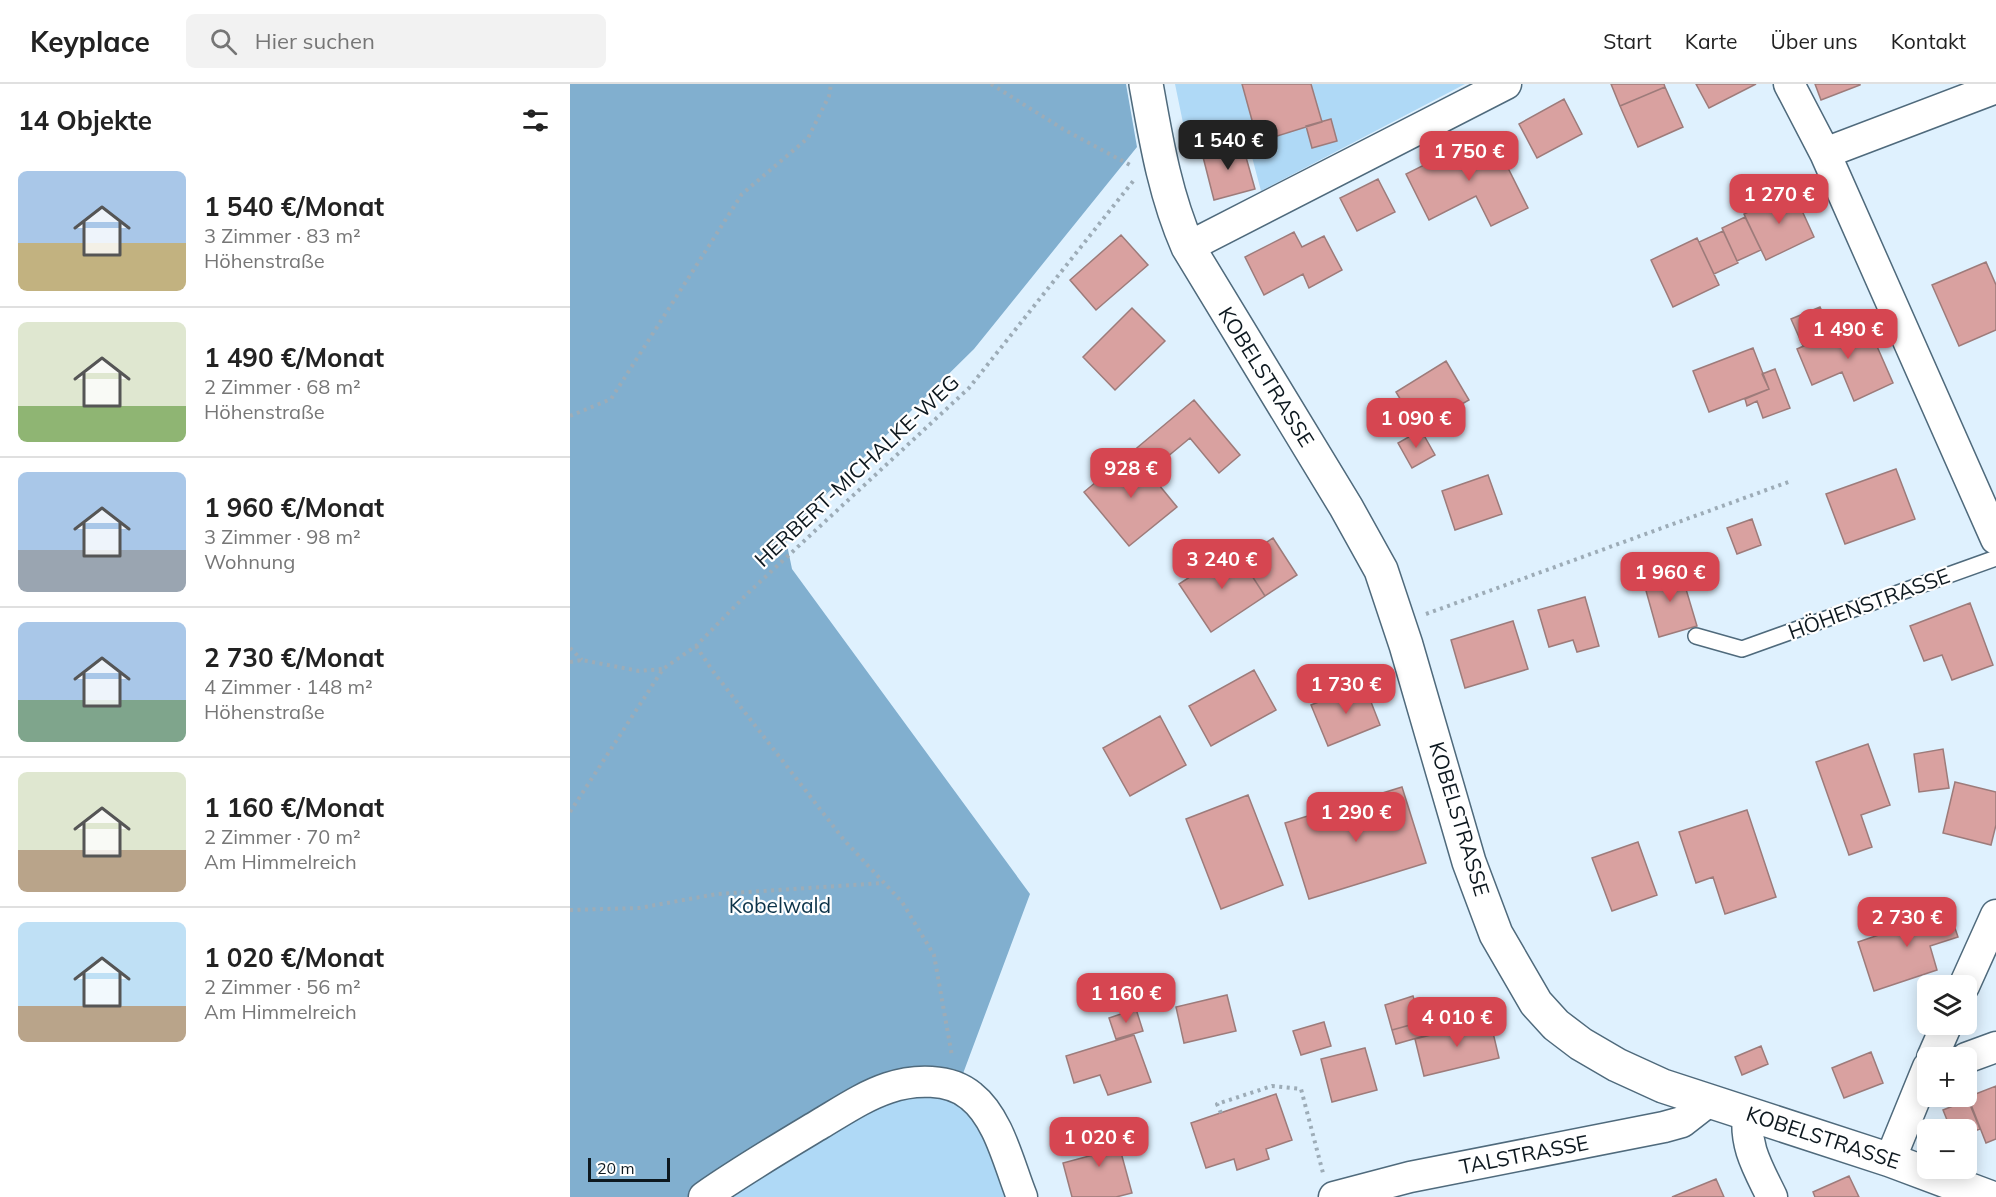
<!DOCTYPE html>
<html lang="de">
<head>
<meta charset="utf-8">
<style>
  :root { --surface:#fff; --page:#f2f2f2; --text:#222; --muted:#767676; --line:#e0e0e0; --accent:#d64651 }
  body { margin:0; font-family:Mulish,sans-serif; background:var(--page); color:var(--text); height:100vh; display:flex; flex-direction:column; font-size:22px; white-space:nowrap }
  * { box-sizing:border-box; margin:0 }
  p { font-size:20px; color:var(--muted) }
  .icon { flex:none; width:33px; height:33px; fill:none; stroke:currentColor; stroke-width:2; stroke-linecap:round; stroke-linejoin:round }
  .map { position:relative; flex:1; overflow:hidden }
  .drawer { display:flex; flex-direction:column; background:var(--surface); width:570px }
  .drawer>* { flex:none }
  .controls { position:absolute; left:1347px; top:891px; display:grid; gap:12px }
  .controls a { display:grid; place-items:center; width:60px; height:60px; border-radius:9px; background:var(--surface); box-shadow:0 3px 15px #0003; font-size:30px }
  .scale { position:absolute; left:18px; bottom:15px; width:82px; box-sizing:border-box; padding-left:6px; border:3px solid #0d181f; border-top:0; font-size:16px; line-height:21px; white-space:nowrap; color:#0d181f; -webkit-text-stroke:4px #fff; paint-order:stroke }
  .price { position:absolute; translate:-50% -51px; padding:0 14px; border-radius:12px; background:var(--accent); color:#fff; font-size:20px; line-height:39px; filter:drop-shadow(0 2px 3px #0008) }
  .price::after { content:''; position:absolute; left:50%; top:36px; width:18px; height:14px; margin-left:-9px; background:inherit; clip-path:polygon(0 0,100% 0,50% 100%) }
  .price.current { background:#222; color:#fff }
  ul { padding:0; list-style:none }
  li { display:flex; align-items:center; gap:18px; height:150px; padding:0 18px }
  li+li { border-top:2px solid var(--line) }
  li span { display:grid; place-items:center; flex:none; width:168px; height:120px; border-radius:9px; color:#555 }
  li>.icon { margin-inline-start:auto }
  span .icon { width:72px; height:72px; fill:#fffc; stroke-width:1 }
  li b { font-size:26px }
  h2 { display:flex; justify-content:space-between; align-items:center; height:72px; padding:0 18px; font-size:26px }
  header { display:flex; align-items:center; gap:36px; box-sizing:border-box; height:84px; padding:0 30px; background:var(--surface); border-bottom:2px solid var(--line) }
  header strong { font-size:28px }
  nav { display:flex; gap:33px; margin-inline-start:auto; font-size:21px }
  .search { width:420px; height:54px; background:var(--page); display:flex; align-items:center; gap:15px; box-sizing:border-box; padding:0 21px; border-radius:9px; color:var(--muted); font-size:22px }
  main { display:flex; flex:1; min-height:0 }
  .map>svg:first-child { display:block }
</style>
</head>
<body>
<header>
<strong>Keyplace</strong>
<div class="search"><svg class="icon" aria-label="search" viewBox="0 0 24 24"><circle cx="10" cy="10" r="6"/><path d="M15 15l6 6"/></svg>Hier suchen</div>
<nav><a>Start</a><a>Karte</a><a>Über uns</a><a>Kontakt</a></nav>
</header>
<main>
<section class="drawer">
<h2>14 Objekte<svg class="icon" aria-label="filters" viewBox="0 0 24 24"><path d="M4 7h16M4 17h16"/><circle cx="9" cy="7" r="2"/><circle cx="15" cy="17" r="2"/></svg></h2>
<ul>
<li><span style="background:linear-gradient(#a9c7e8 60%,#c2b280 0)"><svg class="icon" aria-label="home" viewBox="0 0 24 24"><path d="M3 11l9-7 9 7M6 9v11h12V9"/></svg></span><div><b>1 540 €/Monat</b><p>3 Zimmer · 83 m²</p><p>Höhenstraße</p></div></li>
<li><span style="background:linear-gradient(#dfe7d0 70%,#8fb573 0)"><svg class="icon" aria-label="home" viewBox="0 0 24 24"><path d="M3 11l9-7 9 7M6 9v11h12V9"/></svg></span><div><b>1 490 €/Monat</b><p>2 Zimmer · 68 m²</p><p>Höhenstraße</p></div></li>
<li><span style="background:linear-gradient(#a9c7e8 65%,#9aa5b1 0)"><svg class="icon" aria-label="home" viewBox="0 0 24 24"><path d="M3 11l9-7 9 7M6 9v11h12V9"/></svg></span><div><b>1 960 €/Monat</b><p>3 Zimmer · 98 m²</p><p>Wohnung</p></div></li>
<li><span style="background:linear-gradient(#a9c7e8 65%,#7fa58c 0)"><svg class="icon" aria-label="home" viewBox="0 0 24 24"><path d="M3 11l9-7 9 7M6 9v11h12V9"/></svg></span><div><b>2 730 €/Monat</b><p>4 Zimmer · 148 m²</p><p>Höhenstraße</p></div></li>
<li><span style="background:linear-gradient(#dfe7d0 65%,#b9a48a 0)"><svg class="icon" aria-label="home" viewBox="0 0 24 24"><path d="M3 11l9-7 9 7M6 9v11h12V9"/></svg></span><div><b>1 160 €/Monat</b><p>2 Zimmer · 70 m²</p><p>Am Himmelreich</p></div></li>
<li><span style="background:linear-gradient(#bfe0f5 70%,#b9a48a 0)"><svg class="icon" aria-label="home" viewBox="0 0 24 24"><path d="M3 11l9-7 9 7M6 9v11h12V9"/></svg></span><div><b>1 020 €/Monat</b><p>2 Zimmer · 56 m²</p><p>Am Himmelreich</p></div></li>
</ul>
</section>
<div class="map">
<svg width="1426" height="1113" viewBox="0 0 1426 1113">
  <rect width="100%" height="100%" fill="#dff1fe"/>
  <path fill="#afd9f6" d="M605,0H895L691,107L677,54L619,68Z
    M388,1003L452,1113H134L296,1013Z"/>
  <path fill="#81afcf" d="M0,0H556L567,63L404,265L215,451L222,485L460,810L388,1003L342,998L134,1113H0Z"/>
  <path fill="#d9a1a0" stroke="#9d7b7a" stroke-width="1.5" d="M672,0H741L752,38L688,58Z
    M1041,0H1094L1095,3L1050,22Z
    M1126,0H1186L1139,24Z
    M1245,0H1290V1L1251,16Z
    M1095,3L1113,43L1068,63L1050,22Z
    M994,15L1012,50L967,74L949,40Z
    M761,35L767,57L742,64L736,42Z
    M920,48L958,124L921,142L906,112L859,136L836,90Z
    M672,59L685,105L644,116L632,69Z
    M808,95L825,128L787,147L770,114Z
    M1223,107L1244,153L1196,176L1174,130Z
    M1175,133L1191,166L1167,177L1152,144Z
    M1153,147L1168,179L1144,190L1129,158Z
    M724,148L732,163L754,152L772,186L739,204L733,190L694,211L675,173Z
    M551,151L578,181L526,226L500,196Z
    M1127,154L1149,201L1103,223L1081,176Z
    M1416,178L1426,201V246L1389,262L1362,201Z
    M1250,223L1262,249L1233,262L1221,235Z
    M562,224L595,257L545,306L513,273Z
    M1295,235L1323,299L1284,317L1272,288L1242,301L1227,265Z
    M1183,264L1199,305L1139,328L1123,287Z
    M876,277L899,316L878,328L880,331L848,345L826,308Z
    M1205,285L1220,324L1193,334L1187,317L1177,322L1175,315L1199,305L1192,290Z
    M624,316L670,371L649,389L620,354L579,388L562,368Z
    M851,346L865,371L842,384L828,359Z
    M562,368L607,423L559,462L514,408Z
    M1326,385L1345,435L1275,460L1256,410Z
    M918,391L932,430L885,446L872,407Z
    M1182,435L1191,461L1167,470L1157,444Z
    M703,454L727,491L695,512L671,475Z
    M664,464L695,512L641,548L609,500Z
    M1110,485L1127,542L1089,553L1073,496Z
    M1015,513L1029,562L1007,568L1003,556L979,563L968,526Z
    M1400,519L1423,581L1382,596L1372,571L1354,577L1340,542Z
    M943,537L958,585L895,604L881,556Z
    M684,586L706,626L641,662L619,622Z
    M794,600L810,641L758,662L741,621Z
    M590,632L616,681L560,712L533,664Z
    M1298,660L1320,721L1291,731L1302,763L1279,771L1246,678Z
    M1373,665L1379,704L1349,708L1344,670Z
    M1385,698L1426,708V741L1421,761L1373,749Z
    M832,703L856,779L739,815L715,739Z
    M678,711L713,801L651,825L616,735Z
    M1177,726L1206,813L1155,830L1143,793L1126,799L1109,748Z
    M1068,758L1087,811L1042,827L1022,774Z
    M1376,818L1388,853L1360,862L1367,886L1304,907L1288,858L1350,837L1347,828Z
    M657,911L666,947L614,959L606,923Z
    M843,912L851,938L822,946L815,921Z
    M566,925L573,947L546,955L539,934Z
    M920,936L929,974L854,992L845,955Z
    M754,938L761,962L731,971L723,947Z
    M851,938L854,952L826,960L822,946Z
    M564,951L581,998L538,1011L530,991L504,999L496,972Z
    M1191,962L1198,980L1172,991L1165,973Z
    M795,964L807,1006L762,1018L751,975Z
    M1301,968L1313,999L1274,1014L1262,984Z
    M1426,1002V1055L1416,1059L1398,1013Z
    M706,1010L722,1056L696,1065L699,1075L667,1086L664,1075L636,1084L621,1039Z
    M1398,1016L1410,1045L1396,1050V1046H1381L1373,1026Z
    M543,1039L562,1109L546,1113H502L493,1079L523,1071L516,1046Z
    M1279,1092L1289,1113H1245L1243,1108Z
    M1146,1095L1154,1113H1102Z"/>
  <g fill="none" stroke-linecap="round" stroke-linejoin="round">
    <defs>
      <path id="service" d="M1126,552L1172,565L1426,474"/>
      <path id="minor" d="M1219,0L1255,69L1426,455
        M1255,69L1426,4
        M618,163L936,0
        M1394,902L1426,831
        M1362,974L1377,940
        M1396,974L1426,963
        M1178,1029C1174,1062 1188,1084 1202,1113
        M1320,1076L1358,983
        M134,1113C171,1087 210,1064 250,1040C272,1027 294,1012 318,1004C344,995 380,994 401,1012C429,1034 439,1081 452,1113
        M764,1113L840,1093L1094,1043L1112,1038L1139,1017"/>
      <path id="tertiary" d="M576,0C586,56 595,111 618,163L776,423L811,486L836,561L899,778L926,850L966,919L986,941L1011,960L1047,981L1093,1002L1320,1076L1419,1113"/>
    </defs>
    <use href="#service" stroke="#4f6a7c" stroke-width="18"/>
    <use href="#minor" stroke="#4f6a7c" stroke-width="33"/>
    <use href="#tertiary" stroke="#4f6a7c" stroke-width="36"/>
    <path stroke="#9dacb7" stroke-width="4" stroke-dasharray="3 4.5" stroke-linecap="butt" d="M421,0L493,45L560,81
      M0,332L41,315L172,110L238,54L259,12L261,0
      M856,530L1221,397
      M126,562L142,586L274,756L332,818L364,871L382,972
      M0,564L12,576
      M0,578L12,576L69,587L93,585
      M0,728L93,585L126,562L178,509L399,304L564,96
      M0,826L69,824L147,810L313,799
      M651,1029L647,1020L702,1002L731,1005L753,1089"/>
    <use href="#service" stroke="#fff" stroke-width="15"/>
    <use href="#minor" stroke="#fff" stroke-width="30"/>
    <use href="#tertiary" stroke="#fff" stroke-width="33"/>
  </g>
  <g text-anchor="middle" stroke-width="4.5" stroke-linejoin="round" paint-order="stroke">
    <g font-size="21" fill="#0d181f" stroke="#fff">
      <text transform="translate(696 293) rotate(58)" y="7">KOBELSTRASSE</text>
      <text transform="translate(287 387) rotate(-43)" y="7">HERBERT-MICHALKE-WEG</text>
      <text transform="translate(1299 520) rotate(-20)" y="7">HÖHENSTRASSE</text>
      <text transform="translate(889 735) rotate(73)" y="7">KOBELSTRASSE</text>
      <text transform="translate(1253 1054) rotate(18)" y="7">KOBELSTRASSE</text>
      <text transform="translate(954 1071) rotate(-11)" y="7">TALSTRASSE</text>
    </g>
    <g font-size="21" fill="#0d344a" stroke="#fff">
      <text x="210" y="829">Kobelwald</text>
    </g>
  </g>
</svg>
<div class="controls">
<a><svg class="icon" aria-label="layers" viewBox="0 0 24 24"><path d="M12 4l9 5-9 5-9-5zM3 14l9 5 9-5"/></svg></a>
<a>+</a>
<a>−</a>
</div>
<div class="scale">20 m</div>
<b class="price current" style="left:658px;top:87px">1 540 €</b>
<b class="price" style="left:899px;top:98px">1 750 €</b>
<b class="price" style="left:1209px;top:141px">1 270 €</b>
<b class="price" style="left:1278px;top:276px">1 490 €</b>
<b class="price" style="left:846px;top:365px">1 090 €</b>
<b class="price" style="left:561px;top:415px">928 €</b>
<b class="price" style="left:652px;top:506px">3 240 €</b>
<b class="price" style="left:1100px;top:519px">1 960 €</b>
<b class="price" style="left:776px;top:631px">1 730 €</b>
<b class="price" style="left:786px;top:759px">1 290 €</b>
<b class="price" style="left:1337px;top:864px">2 730 €</b>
<b class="price" style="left:556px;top:940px">1 160 €</b>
<b class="price" style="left:887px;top:964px">4 010 €</b>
<b class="price" style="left:529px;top:1084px">1 020 €</b>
</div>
</main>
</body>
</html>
